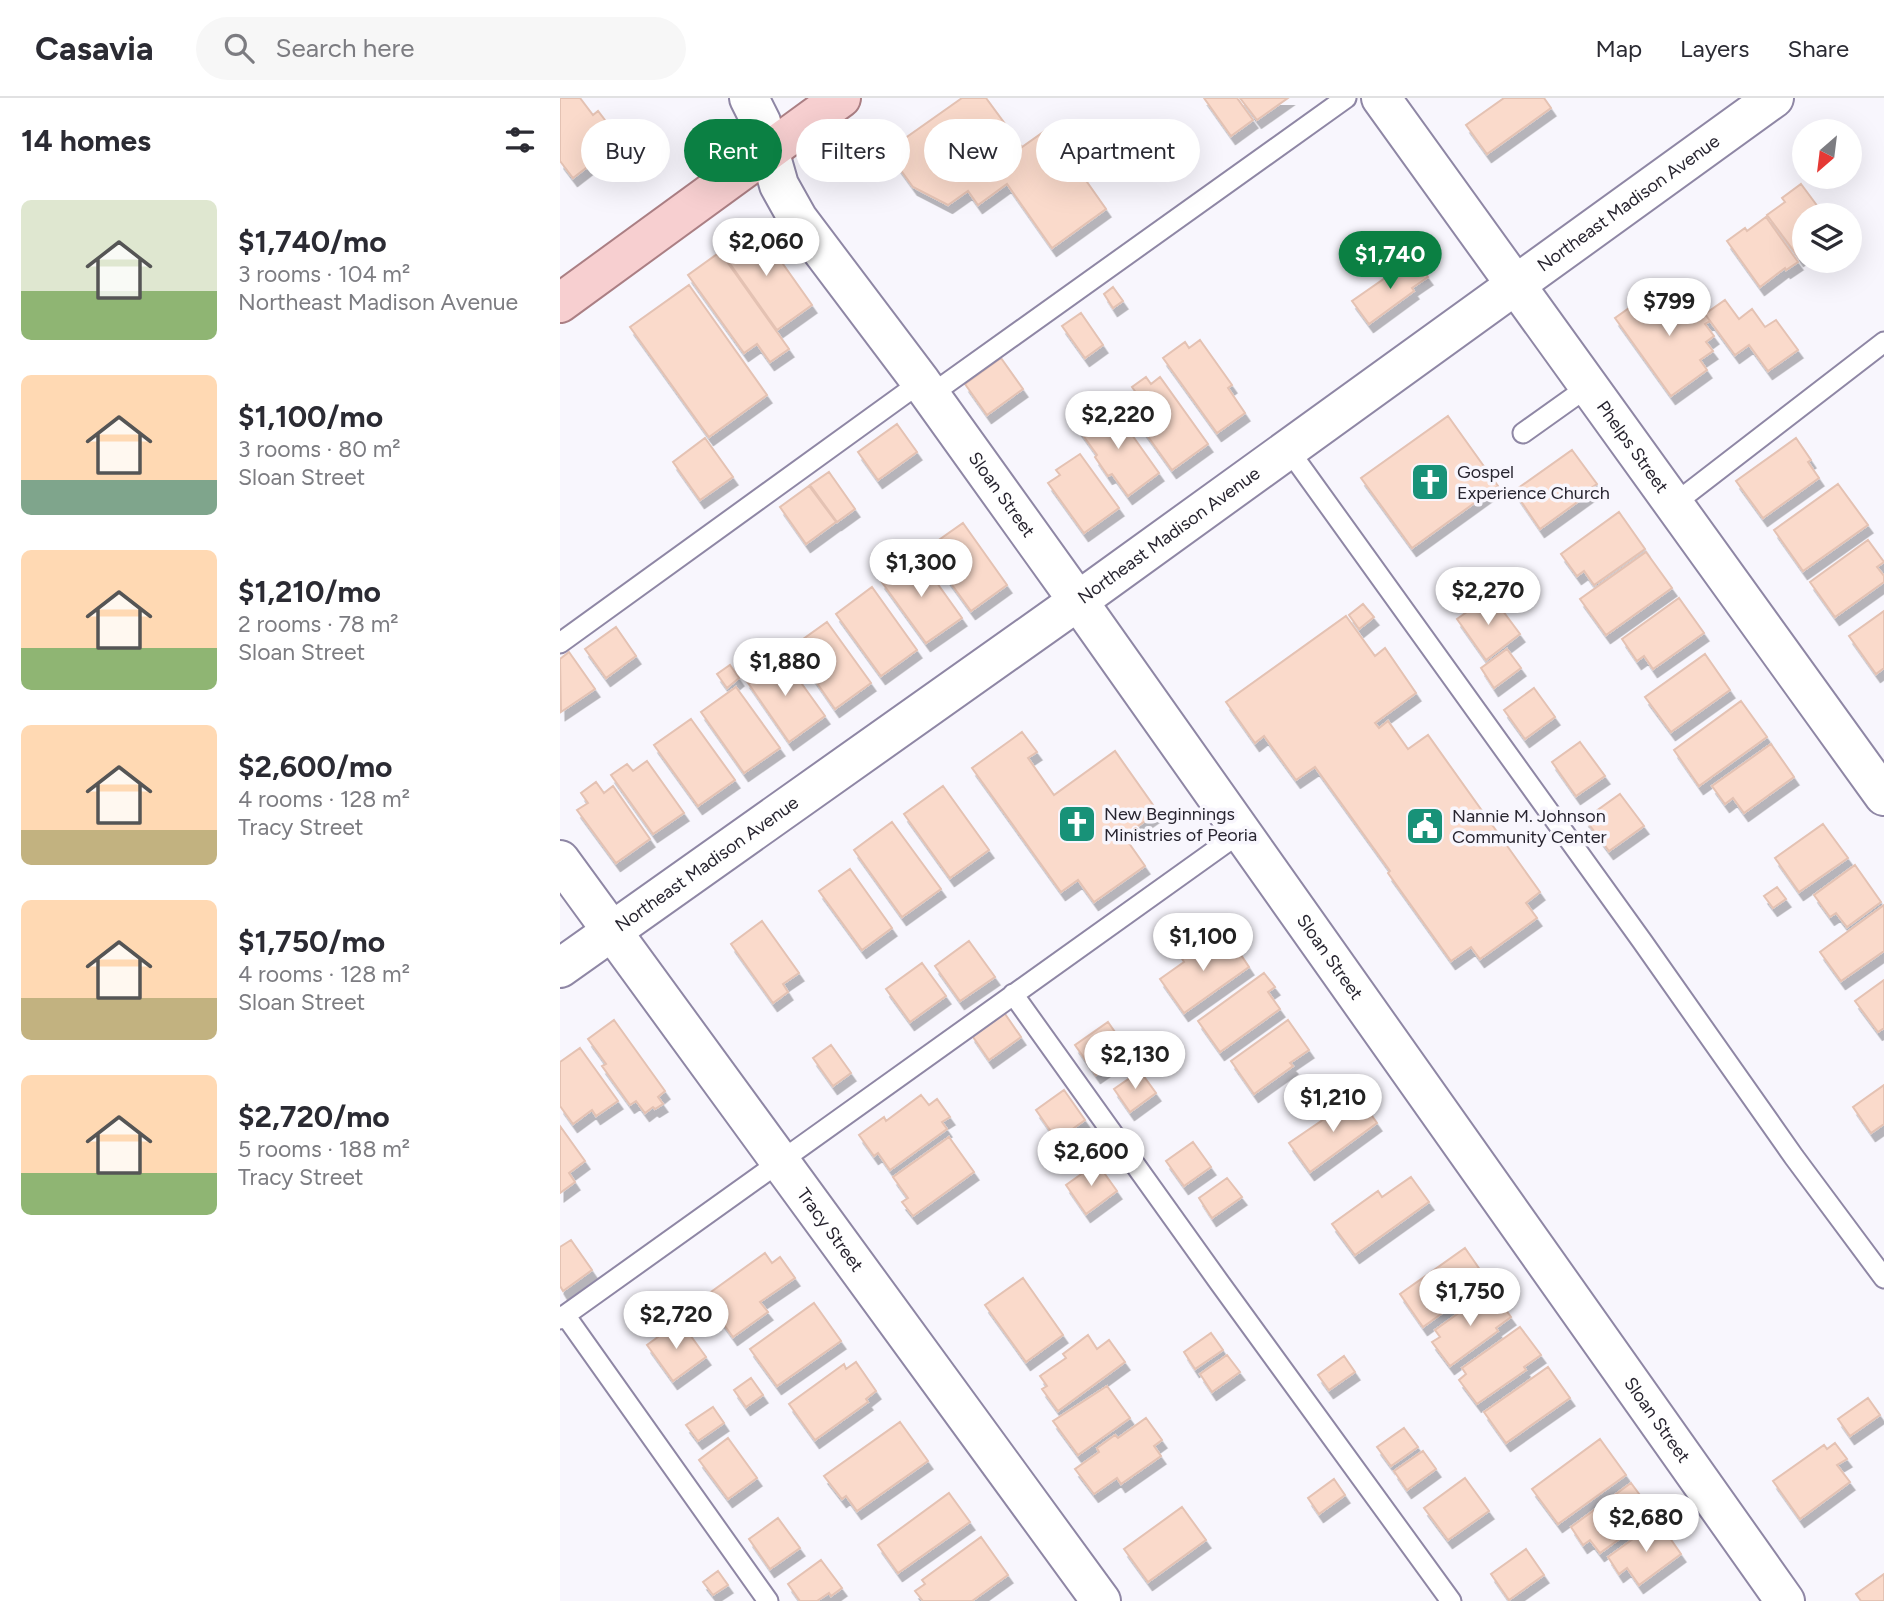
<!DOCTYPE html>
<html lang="en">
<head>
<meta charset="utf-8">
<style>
  :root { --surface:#fff; --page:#f7f7f7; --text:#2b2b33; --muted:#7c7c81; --line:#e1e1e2; --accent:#0b8043 }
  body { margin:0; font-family:Figtree,sans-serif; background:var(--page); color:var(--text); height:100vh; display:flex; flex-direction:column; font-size:26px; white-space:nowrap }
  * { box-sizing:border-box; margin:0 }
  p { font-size:23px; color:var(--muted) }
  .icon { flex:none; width:38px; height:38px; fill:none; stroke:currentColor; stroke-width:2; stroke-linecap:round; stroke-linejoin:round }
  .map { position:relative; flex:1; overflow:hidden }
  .drawer { display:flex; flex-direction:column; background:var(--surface); width:560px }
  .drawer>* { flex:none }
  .banner { position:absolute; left:21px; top:21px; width:665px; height:63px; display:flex; gap:14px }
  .needle { width:46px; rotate:208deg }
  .controls { position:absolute; left:1232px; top:21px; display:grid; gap:14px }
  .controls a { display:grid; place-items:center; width:70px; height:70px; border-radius:50%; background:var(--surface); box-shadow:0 7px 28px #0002; font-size:35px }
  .price { position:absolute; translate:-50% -60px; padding:0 16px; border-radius:24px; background:#fff; color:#222; font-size:23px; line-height:46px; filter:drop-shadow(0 2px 4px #0008) }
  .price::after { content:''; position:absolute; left:50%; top:42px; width:21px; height:16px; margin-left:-10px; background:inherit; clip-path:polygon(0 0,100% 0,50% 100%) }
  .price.current { background:var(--accent); color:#fff }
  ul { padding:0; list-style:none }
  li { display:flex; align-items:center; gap:21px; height:175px; padding:0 21px }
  li span { display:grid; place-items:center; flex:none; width:196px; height:140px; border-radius:10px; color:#555 }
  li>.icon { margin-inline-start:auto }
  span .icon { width:84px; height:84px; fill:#fffc; stroke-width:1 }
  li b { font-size:30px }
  h2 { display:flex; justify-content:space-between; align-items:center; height:84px; padding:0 21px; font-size:30px }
  .pill { padding:0 24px; border-radius:32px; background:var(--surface); box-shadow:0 7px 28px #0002; font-size:24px; line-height:63px }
  .pill.current { background:var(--accent); color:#fff }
  header { display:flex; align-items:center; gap:42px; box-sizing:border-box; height:98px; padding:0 35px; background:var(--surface); border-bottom:2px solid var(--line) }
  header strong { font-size:33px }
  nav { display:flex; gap:38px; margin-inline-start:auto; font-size:24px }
  .search { width:490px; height:63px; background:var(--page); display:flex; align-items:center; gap:18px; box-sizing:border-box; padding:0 24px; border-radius:38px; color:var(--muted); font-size:26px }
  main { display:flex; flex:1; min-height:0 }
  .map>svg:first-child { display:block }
</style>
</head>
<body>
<header>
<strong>Casavia</strong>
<div class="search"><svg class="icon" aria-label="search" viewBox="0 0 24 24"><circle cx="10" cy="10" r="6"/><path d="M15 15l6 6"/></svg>Search here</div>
<nav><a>Map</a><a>Layers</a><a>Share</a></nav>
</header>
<main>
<section class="drawer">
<h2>14 homes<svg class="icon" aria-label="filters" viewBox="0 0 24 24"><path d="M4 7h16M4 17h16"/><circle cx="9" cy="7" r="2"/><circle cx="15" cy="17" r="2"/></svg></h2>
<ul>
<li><span style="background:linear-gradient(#dfe7d0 65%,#8fb573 0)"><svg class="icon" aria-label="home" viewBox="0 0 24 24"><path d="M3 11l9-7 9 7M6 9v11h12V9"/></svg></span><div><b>$1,740/mo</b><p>3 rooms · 104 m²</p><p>Northeast Madison Avenue</p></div></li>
<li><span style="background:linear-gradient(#ffd9b3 75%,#7fa58c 0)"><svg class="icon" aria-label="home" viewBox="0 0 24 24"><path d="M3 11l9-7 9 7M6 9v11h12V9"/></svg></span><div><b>$1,100/mo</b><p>3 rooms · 80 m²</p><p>Sloan Street</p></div></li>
<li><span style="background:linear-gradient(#ffd9b3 70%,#8fb573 0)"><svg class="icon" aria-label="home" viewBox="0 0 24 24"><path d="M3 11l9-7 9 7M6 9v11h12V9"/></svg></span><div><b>$1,210/mo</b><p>2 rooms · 78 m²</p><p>Sloan Street</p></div></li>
<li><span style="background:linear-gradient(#ffd9b3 75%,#c2b280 0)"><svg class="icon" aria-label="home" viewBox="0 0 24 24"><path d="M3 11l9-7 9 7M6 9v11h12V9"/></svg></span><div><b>$2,600/mo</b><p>4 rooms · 128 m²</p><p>Tracy Street</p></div></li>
<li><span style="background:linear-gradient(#ffd9b3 70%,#c2b280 0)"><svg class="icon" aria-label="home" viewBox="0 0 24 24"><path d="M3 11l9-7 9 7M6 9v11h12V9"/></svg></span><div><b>$1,750/mo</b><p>4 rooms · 128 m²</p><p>Sloan Street</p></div></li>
<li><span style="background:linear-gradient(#ffd9b3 70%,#8fb573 0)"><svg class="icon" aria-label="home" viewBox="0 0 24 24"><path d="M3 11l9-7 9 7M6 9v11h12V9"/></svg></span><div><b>$2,720/mo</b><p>5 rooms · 188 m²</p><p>Tracy Street</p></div></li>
</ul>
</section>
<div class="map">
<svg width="1324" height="1503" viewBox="0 0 1324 1503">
  <defs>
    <filter id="shadow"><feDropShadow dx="4.5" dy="8" stdDeviation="0" flood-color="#0004"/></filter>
  </defs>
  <rect width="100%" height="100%" fill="#f8f6fd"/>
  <path fill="#fadacb" stroke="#e4c2b3" stroke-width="2" filter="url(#shadow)" d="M0,0H20L33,17L38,13L61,43L13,80L0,63Z
    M402,0H426L462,49L489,30L546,111L492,150L447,86L418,107L408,93L388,107L353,89L327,53Z
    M644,0H677L693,22L671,38Z
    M680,0H728L697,22Z
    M944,0H984L991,10L927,56L906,27Z
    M1241,86L1264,117H1244V156L1239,160L1207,117L1225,104L1222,100Z
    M1206,119L1238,164L1226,172L1225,170L1200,189L1167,143L1185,130L1187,133Z
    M196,128L252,207L217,232L161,153Z
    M160,154L229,251L210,264L197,246L184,255L128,177Z
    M854,160L868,179L852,190L854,193L809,226L792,203Z
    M129,187L207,297L149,339L70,229Z
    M553,189L563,203L553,210L544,196Z
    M1096,191L1109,210L1125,199L1129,205L1134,201L1150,223L1145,226L1154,238L1146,244L1153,253L1140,262L1147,272L1111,298L1055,220Z
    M1165,202L1179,221L1192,211L1205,229L1216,222L1238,252L1208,273L1189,247L1175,257L1145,216Z
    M521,215L543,247L525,260L502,228Z
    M640,242L672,287L668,290L685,315L657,335L603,260L625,244L629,250Z
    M441,260L463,291L427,317L405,286Z
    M586,279L591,286L600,279L648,346L612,372L564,305L577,296L572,289Z
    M547,308L552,315L555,313L599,375L568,398L552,376L548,378L535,359L537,357L517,329Z
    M888,318L938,388L852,450L801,380Z
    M337,326L357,354L318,382L298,354Z
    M145,340L173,379L140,402L113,364Z
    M1236,340L1251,362L1248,364L1259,380L1203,420L1176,383Z
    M1012,352L1037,386L1028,392L1030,395L980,431L954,393Z
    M520,356L559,410L524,435L488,385L500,377L496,372Z
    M269,374L295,411L277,424L250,387Z
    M1278,386L1308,427L1243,473L1214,432Z
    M249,388L276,424L246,446L220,409Z
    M1059,414L1085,451L1034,487L1024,473L1017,478L1001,456Z
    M403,425L447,487L411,513L366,451Z
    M1308,442L1324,464L1317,469L1324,478V484L1275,519L1250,484Z
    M1086,454L1112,490L1046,537L1020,501Z
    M357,457L402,520L366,545L321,483Z
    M312,489L357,552L321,578L276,516Z
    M931,497L960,536L926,562L897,521Z
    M1119,500L1144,535L1093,571L1084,558L1077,563L1062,541Z
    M803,506L814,519L799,531L789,517Z
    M1324,513V570L1316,576L1289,538Z
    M786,518L815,558L825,550L856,595L815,625L819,630L828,623L848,651L868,637L980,794L966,805L977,820L920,861L911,849L891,863L828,775L830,773L755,669L736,682L704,638L695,645L666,604Z
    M267,524L311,585L275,611L232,549Z
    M56,529L76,558L46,580L25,551Z
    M947,551L961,570L934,590L921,570Z
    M9,554L35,591L1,614L0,561Z
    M1145,556L1170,592L1111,634L1085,599Z
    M221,557L265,618L229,644L186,582Z
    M170,567L179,580L167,590L157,576Z
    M176,589L220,650L184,675L141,614Z
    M974,590L995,619L965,641L944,612Z
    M1181,603L1207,639L1139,688L1114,652Z
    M131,621L175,682L138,708L94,647Z
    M462,634L477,654L468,660L494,697L555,653L598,714L564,738L585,768L534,804L518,782L501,794L412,670Z
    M1020,644L1045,678L1016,698L992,664Z
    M1211,646L1234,679L1184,715L1173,700L1165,706L1152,688Z
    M87,663L124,715L93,736L51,677L67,666L73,673Z
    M36,684L44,695L53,688L90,741L56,765L17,712L28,705L21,695Z
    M383,688L429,752L390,780L344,716Z
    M1060,696L1084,728L1049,753L1025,721Z
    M332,724L381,791L342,819L294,752Z
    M1263,726L1288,760L1239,794L1215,760Z
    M1295,767L1321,804L1287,829L1276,815L1270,819L1254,797Z
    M290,771L332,830L302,852L259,793Z
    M1217,789L1226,801L1213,810L1204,798Z
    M1324,807V853L1281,883L1260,854Z
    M202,823L239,875L223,886L228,894L213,905L171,846Z
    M663,841L668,849L673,845L689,869L624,915L600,881L624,864L621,859L644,843L649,851Z
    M409,843L435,879L400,903L375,868Z
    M362,865L386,898L350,924L326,891Z
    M704,875L715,889L708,894L720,911L660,954L638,923Z
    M1324,882V930L1318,934L1295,903Z
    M443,913L461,939L429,962L411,936Z
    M54,922L105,993L98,999L103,1006L95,1011L93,1009L85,1015L76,1003L70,1007L42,968L46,966L28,941Z
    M728,922L749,952L730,965L733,968L694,996L671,963Z
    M548,924L569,954L536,977L515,947Z
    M271,947L291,975L273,988L253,960Z
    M20,950L58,1003L36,1018L32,1012L13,1026L0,1008V964Z
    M580,973L596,995L570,1014L554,991Z
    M1324,987V1026L1311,1035L1293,1009Z
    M504,992L525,1022L497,1042L476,1012Z
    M361,997L369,1007L377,1001L390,1019L382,1024L387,1031L330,1072L318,1055L314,1058L299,1037L324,1019L326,1023Z
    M798,998L817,1025L750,1074L729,1045Z
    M0,1028L25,1063L9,1075L15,1084L0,1095Z
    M389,1039L414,1074L353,1118L342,1104L348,1100L333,1079Z
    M633,1044L651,1069L624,1088L606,1063Z
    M537,1065L557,1093L526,1116L506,1087Z
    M851,1079L869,1104L795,1157L772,1126L818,1093L822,1099Z
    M667,1080L682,1099L652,1120L639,1100Z
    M11,1142L32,1172L3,1193L0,1188V1149Z
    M905,1150L925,1179L908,1191L910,1195L863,1229L840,1196Z
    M205,1155L212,1165L220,1159L235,1180L200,1204L208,1214L173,1239L144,1199Z
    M463,1180L503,1237L466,1264L425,1207Z
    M931,1192L951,1219L936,1230L938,1233L890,1268L872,1244L880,1239L875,1232Z
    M254,1205L281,1243L217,1288L190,1251Z
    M120,1223L146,1259L113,1283L87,1247Z
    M960,1229L981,1257L964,1269L966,1272L917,1306L899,1282L906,1276L902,1270Z
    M651,1235L663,1252L635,1271L624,1254Z
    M528,1237L537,1251L549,1242L565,1264L498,1313L482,1291L487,1288L480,1278L506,1260L503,1256Z
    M667,1257L680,1274L652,1294L640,1276Z
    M784,1258L795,1274L769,1292L758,1277Z
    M296,1264L316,1293L306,1301L308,1304L255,1342L229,1306L284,1266L286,1271Z
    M988,1269L1010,1300L946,1345L924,1314Z
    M191,1280L203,1297L186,1309L174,1292Z
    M547,1288L570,1320L518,1357L493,1323Z
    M1308,1300L1320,1317L1290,1338L1278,1321Z
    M153,1309L164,1325L138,1343L126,1327Z
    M586,1320L602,1342L594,1348L601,1358L561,1386L557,1380L534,1396L515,1371L539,1354L537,1350L555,1337L558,1340Z
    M340,1324L368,1363L297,1413L286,1398L282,1401L264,1378Z
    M844,1330L858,1349L831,1368L817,1349Z
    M168,1340L197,1380L168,1401L139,1362Z
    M1040,1341L1066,1377L998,1426L972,1391Z
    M1275,1345L1287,1361L1277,1367L1290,1384L1240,1421L1213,1383L1264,1347L1267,1351Z
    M863,1353L876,1371L847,1392L834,1373Z
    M905,1380L929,1413L888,1442L864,1410Z
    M774,1381L785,1397L759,1416L748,1400Z
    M1071,1385L1094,1416L1040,1455L1030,1442L1023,1447L1011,1429Z
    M389,1395L410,1424L338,1475L318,1447Z
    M622,1409L646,1442L588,1484L564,1451Z
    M218,1420L240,1450L210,1471L189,1441Z
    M1098,1423L1121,1456L1079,1487L1067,1470L1059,1476L1048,1459Z
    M421,1439L448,1477L412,1503H363L355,1493L365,1486L362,1482Z
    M966,1451L984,1477L949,1502L931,1476Z
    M261,1462L282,1490L271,1498L269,1495L257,1503H240L228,1486Z
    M158,1473L168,1487L153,1497L143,1484Z
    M1324,1476V1503H1301L1296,1496Z"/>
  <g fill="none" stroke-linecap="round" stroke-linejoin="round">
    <defs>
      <path id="lane" d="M369,298L786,0
        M963,335L1029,288
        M728,351L1082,843L1234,1059L1324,1180
        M1114,406L1324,244
        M0,545L361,284
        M453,896L659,1184L891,1503
        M5,1217L208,1503
        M0,1221L681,734"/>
      <g id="street">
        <path id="s1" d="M189,0L201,24L219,87L238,121L361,284L518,503L1225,1503"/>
        <path id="s2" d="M821,0L1324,698"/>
        <path id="s3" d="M0,762L541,1503"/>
        <path id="s4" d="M0,870L518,503L1214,0"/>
      </g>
      <path id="primary" d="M0,205L281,0"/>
    </defs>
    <use href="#lane" stroke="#8f87a5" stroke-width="23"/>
    <use href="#street" stroke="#8f87a5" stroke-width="42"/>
    <use href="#primary" stroke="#ab7f84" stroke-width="42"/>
    <use href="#lane" stroke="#fff" stroke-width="19"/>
    <use href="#street" stroke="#fff" stroke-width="38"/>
    <use href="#primary" stroke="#f7cfd0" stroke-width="38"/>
  </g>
  <defs>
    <symbol id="church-square" viewBox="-11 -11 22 22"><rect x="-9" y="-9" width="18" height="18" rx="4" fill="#189278" stroke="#f8f6fd"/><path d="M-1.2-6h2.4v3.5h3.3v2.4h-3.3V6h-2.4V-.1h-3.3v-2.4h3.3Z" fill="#fff"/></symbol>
    <symbol id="civic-square" viewBox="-11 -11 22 22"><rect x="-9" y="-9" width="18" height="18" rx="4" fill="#189278" stroke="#f8f6fd"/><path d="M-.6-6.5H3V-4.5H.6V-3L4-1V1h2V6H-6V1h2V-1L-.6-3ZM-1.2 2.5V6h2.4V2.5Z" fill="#fff"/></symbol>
  </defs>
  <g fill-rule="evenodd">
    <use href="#church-square" x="848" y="362" width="44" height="44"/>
    <use href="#church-square" x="495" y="704" width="44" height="44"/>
    <use href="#civic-square" x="843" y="706" width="44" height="44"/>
  </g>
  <g text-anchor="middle" stroke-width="7" stroke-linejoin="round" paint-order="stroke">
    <g font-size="18" fill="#282530" stroke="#f8f6fd">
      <text dy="6" stroke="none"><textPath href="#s4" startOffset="1314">Northeast Madison Avenue</textPath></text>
      <text dy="6" stroke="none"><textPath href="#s2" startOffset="430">Phelps Street</textPath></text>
      <text dy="6" stroke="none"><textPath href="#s1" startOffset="474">Sloan Street</textPath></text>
      <text dy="6" stroke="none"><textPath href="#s4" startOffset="747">Northeast Madison Avenue</textPath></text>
      <text dy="6" stroke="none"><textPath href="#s4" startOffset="180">Northeast Madison Avenue</textPath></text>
      <text dy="6" stroke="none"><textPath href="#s1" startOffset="1041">Sloan Street</textPath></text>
      <text dy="6" stroke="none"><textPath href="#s3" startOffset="458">Tracy Street</textPath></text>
      <text dy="6" stroke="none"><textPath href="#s1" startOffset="1608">Sloan Street</textPath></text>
    </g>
    <g font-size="18" fill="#282530" stroke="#f8f6fd" text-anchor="start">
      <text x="897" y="380">Gospel<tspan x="897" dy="21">Experience Church</tspan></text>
      <text x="544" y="722">New Beginnings<tspan x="544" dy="21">Ministries of Peoria</tspan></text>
      <text x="892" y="724">Nannie M. Johnson<tspan x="892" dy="21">Community Center</tspan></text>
    </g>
  </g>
</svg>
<div class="controls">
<a><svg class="needle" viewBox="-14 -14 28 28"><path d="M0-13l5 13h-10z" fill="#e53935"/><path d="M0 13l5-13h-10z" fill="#7c7c81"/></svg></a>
<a><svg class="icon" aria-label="layers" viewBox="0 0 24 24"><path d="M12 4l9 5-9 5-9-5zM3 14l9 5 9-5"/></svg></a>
</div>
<b class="price" style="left:206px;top:180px">$2,060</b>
<b class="price current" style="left:830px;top:193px">$1,740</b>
<b class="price" style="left:1109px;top:240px">$799</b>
<b class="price" style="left:558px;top:353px">$2,220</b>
<b class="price" style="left:361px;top:501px">$1,300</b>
<b class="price" style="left:928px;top:529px">$2,270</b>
<b class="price" style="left:225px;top:600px">$1,880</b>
<b class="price" style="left:643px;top:875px">$1,100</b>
<b class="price" style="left:575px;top:993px">$2,130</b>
<b class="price" style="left:773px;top:1036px">$1,210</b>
<b class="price" style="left:531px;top:1090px">$2,600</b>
<b class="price" style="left:910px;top:1230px">$1,750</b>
<b class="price" style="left:116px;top:1253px">$2,720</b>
<b class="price" style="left:1086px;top:1456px">$2,680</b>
<div class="banner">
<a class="pill">Buy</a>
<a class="pill current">Rent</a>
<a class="pill">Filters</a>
<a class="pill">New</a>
<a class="pill">Apartment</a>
</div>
</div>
</main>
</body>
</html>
